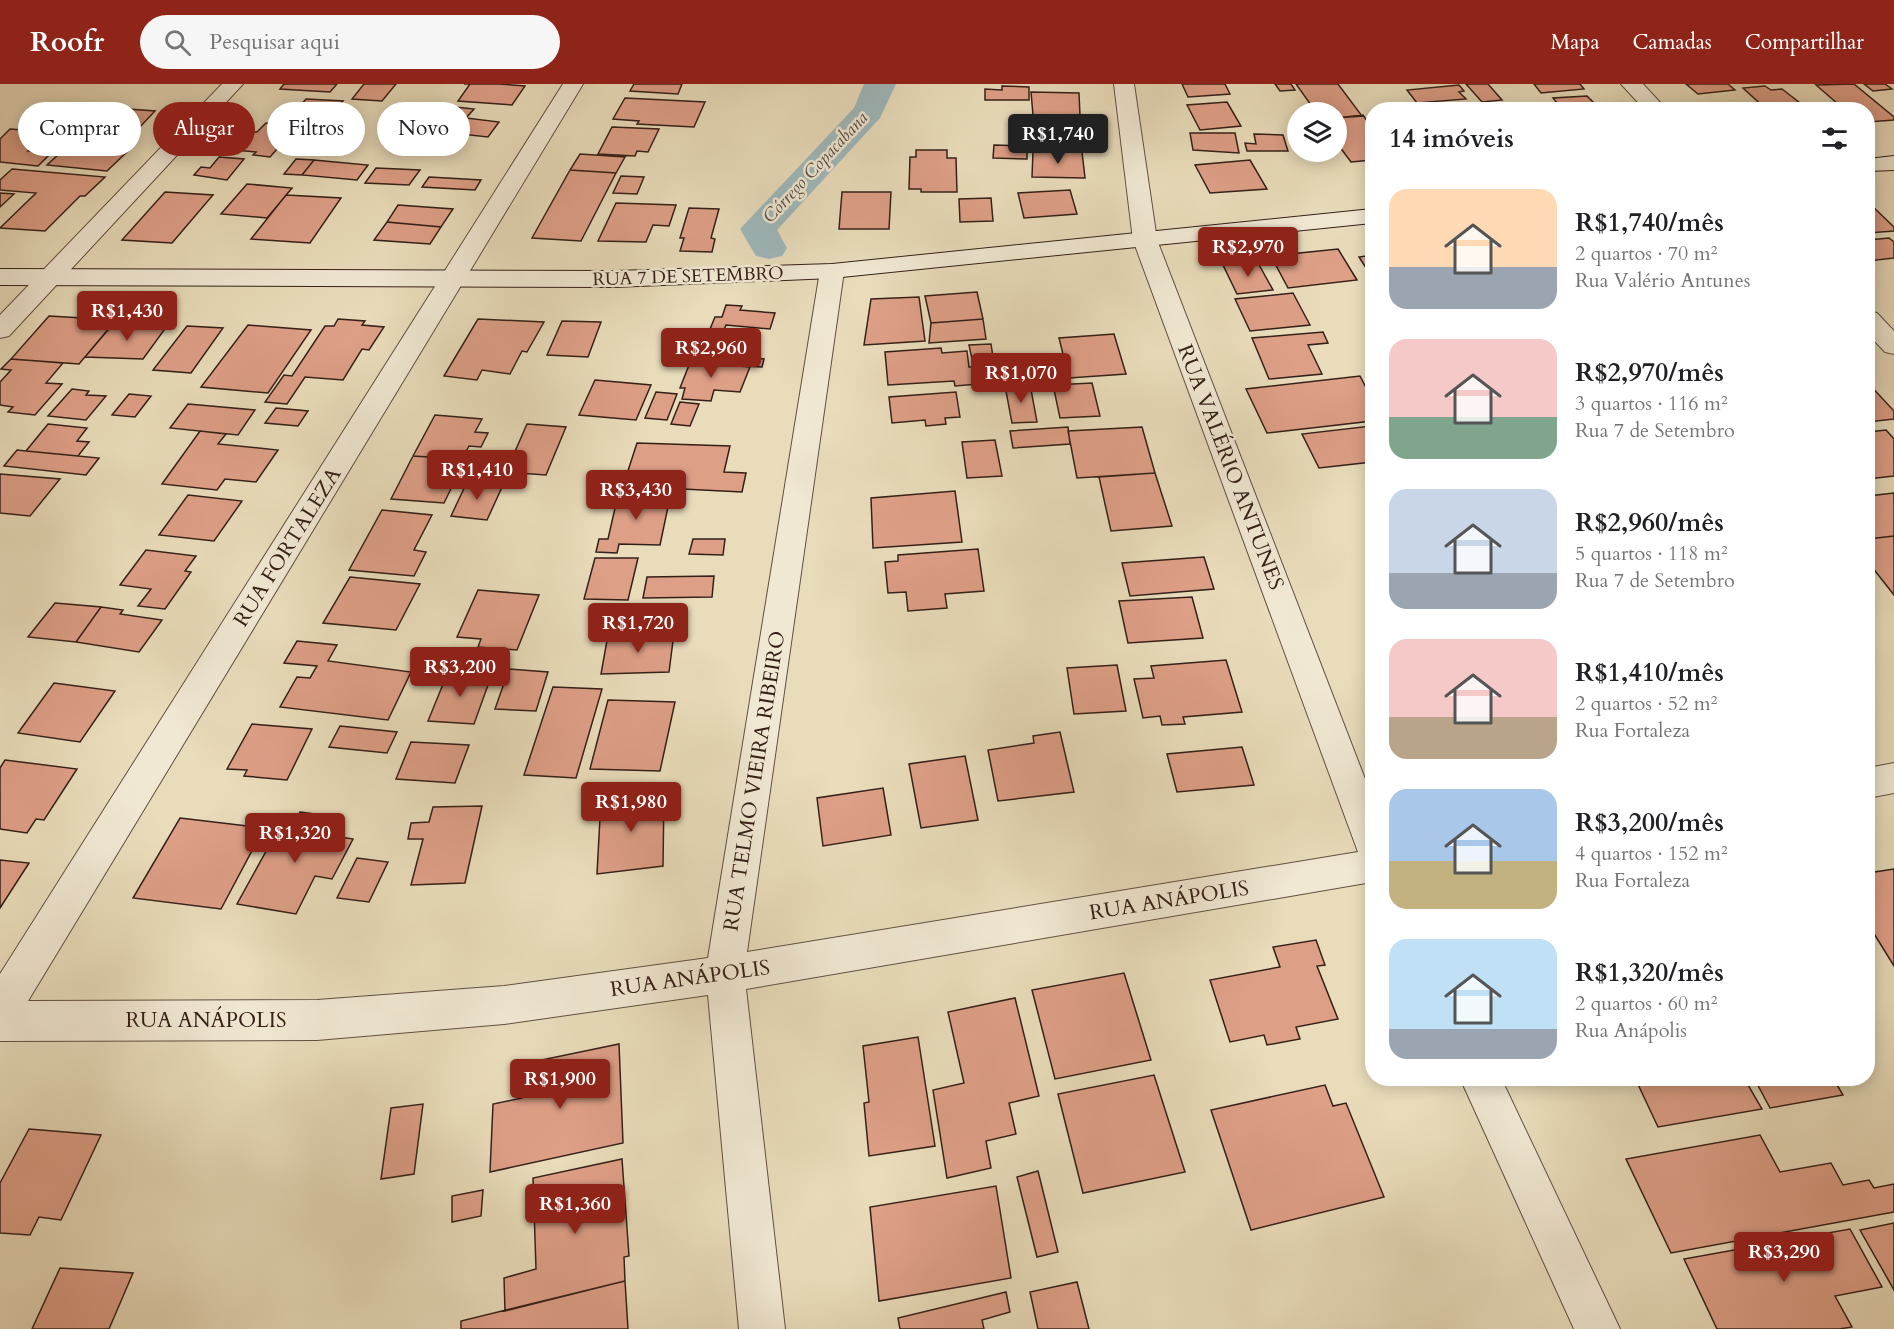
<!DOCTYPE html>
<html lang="pt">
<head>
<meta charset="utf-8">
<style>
  :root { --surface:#fff; --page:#f6f6f6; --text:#202124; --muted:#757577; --accent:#8f2418 }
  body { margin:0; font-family:Cardo,serif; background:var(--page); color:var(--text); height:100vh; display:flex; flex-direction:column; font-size:22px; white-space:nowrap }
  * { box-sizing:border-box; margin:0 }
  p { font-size:20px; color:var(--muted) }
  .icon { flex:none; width:33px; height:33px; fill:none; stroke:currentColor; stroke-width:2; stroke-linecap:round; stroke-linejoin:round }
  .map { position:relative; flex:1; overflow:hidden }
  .details { position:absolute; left:1365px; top:18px; width:510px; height:984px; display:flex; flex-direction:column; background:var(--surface); border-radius:24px; box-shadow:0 3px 15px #0003 }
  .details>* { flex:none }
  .hud { position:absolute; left:18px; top:18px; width:570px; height:54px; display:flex; gap:12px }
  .tools { position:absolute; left:1287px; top:18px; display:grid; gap:12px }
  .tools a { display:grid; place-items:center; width:60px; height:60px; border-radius:50%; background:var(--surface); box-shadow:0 3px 15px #0003; font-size:30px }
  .price { position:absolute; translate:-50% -51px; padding:0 14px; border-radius:6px; background:var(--accent); color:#fff; font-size:20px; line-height:39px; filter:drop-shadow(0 2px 3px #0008) }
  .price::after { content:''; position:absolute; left:50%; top:36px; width:18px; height:14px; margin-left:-9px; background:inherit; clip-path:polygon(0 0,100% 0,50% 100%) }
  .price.active { background:#222; color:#fff }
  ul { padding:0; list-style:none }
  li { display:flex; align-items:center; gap:18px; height:150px; padding:0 24px }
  li span { display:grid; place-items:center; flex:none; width:168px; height:120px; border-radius:18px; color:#555 }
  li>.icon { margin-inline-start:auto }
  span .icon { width:72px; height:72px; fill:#fffc; stroke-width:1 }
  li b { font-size:26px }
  h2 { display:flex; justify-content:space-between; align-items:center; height:72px; padding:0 24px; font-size:26px }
  .chip { padding:0 21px; border-radius:27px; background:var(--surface); box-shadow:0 3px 15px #0003; font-size:21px; line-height:54px }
  .chip.active { background:var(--accent); color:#fff }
  header { display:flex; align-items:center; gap:36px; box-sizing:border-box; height:84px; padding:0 30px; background:var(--accent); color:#fff }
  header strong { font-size:28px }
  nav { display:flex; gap:33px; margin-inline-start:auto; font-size:21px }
  .search { width:420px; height:54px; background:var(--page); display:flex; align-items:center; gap:15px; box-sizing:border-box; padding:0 21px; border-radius:33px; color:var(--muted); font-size:22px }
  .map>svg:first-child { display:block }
</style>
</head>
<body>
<header>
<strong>Roofr</strong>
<div class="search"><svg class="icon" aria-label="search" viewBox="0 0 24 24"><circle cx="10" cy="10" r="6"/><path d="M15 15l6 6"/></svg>Pesquisar aqui</div>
<nav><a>Mapa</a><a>Camadas</a><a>Compartilhar</a></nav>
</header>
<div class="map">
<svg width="1894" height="1245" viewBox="0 0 1894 1245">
  <rect width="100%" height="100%" fill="#e9dcbb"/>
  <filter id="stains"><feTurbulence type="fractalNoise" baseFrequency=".00333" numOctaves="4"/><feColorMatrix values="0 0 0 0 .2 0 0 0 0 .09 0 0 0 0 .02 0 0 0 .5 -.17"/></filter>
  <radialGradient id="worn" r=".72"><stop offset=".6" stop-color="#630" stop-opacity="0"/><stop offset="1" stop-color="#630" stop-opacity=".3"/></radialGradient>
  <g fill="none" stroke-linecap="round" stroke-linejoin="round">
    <path fill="#9eb8bc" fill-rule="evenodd" d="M864,0H896L880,34L777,146L787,164L782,172L769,175L756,172L740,145L854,24Z"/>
  </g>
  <path fill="#de9f87" stroke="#352018" stroke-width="1.5" d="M284,0H337L330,8L280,5Z
    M364,0H396L382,17L352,15Z
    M464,0H499L525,2L512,21L458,17L470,0Z
    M634,0H682L678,10L630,7Z
    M1182,0H1225L1230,10L1188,13Z
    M1275,0H1291L1295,6L1280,7Z
    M1296,0H1338L1362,32L1336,34V28H1316Z
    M1466,0H1488L1502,16L1482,18Z
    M1534,0H1580L1584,5L1541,9Z
    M1686,0H1728L1735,6L1698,10Z
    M1854,0L1894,33V36L1868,38V26H1845L1816,1Z
    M1864,0H1885L1892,5L1873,7Z
    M1459,1L1464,7L1459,8L1466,15L1417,19L1407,6Z
    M1002,2L1029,3V16H985V5L1002,6Z
    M1765,2L1771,6L1782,5L1809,26H1767L1743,4Z
    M1031,8L1079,9L1080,32L1033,31Z
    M1587,12L1601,26H1547L1543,21L1558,20L1553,14Z
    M625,14L705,18L694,43L637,40L639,37L613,35Z
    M306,15L343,17L326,37L289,35Z
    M1227,18L1241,42L1200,46L1187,21Z
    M1749,21L1754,26L1719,24Z
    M100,23L155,27L138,45L99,43L95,47L77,45Z
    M455,23L474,25L466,34L499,38L488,53L452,49L449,54L433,52Z
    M1363,31L1372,44V76L1351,78L1336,58V34Z
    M266,39L308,43L296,56H285L270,73L253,71L256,68L223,65L240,46L257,48Z
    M1041,39H1076L1079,59L1041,60L1040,51H1033L1031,42H1042Z
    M612,43L659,45L648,68L637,67L635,72L598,70Z
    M10,45L49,48L28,67L51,69L38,82L0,78V55Z
    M1190,49H1235L1239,69L1193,66Z
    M1254,50L1283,51L1288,67H1247L1245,59L1256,60Z
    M72,58L131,64L107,87L47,81Z
    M994,61L1027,62V75L993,74Z
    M916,66H947V74H956L957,108H921V105H909L910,73H916Z
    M1033,67L1082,68L1085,94L1032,93Z
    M580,70L625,73L616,89L570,86Z
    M219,73L244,75L227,96L194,91L201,83L210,84Z
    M296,75L314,76L302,91L284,90Z
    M314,76L368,81L357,96L302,91Z
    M1250,76L1267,105L1210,109L1195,81Z
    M376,84L420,86L409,101L365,99Z
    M12,85L105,93L85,112H80L45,147L0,144L36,109L0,106V96Z
    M570,86L616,89L581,157L532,154Z
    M621,92L644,93L637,110L613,109Z
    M429,93L481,96L475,106L422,103Z
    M247,100L292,104L267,134L221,130Z
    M1070,106L1077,130L1024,134L1018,109Z
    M165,108L213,111L172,159L122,156Z
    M842,108H891L889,145H839Z
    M0,109L14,110L0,123Z
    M286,111L341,114L310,159L251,155Z
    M991,114L993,137L960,138L959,115Z
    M1868,118L1894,143V147L1868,149Z
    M616,119L676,121L669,142L653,141L646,158L598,157Z
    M398,121L453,125L441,143L387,138Z
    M689,124L719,125L711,154L715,155L712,168L680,167L684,154H680Z
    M387,138L441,143L430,160L374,156Z
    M1889,154L1894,158V174L1868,177V156Z
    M1338,165L1357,196L1288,204L1271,172Z
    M1372,171V193L1359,173Z
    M1257,177L1273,206L1237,210L1223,181Z
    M977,208L983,235L931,239L925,212Z
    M1293,209L1310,241L1250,247L1235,215Z
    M919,213L925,257L864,261L871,215Z
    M726,221L742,222L740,226L775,229L770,245L726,241L724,246L710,245L715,233H722Z
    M49,232L116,236L79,280L11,275Z
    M338,235L365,237L362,241L384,243L369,266L362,265L343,296L305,293L287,320L265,318L284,291L292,292L325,242H334Z
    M478,235L544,238L527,268L522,267L510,290L482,286L477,296L444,292Z
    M983,235L986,255L929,259L931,239Z
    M562,237L601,238L588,273L547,271Z
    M113,240L167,242L143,275L85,273Z
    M248,241L311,246L268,309L201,303Z
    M187,242L223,244L191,289L153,286Z
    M710,245L760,249L751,274L764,275L762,283L743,282L745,277L693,271L697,262L703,263Z
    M1323,248L1328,259L1308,261L1322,290L1269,295L1252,254Z
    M1114,250L1126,290L1069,294L1059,254Z
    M991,260L994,279L973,280L969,261Z
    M941,264L942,269L967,267L969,283H975L978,300L955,302L954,297L888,301L885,268Z
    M693,271L709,273L708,279L750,283L740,308L714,306L711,317L682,315L685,304H680Z
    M11,275L63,279L46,299L62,300L35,331L8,328L13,323L0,321V298L11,286L1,285Z
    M1360,292L1372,315V337L1267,349L1246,305Z
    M595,296L651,301L636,336L579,331Z
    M1092,299L1100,332L1060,334L1053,301Z
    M1868,299L1894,327V335L1868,338Z
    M1030,300L1037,338L1012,339L1005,302Z
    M72,305L89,307L86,311L106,312L86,336L48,332Z
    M656,308L677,310L667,336L645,334Z
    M956,308L960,333L945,334L946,340L926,342L925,336L892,339L889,313Z
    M129,310L151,312L135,333L112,331Z
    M680,318L699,320L690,342L671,340Z
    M188,320L255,326L238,351L170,344Z
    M276,324L308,327L298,342L265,339Z
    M435,331L482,335L475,348L488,349L481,363L469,362L462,375L413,372Z
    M48,340L87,344L77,357L89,358L78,372L26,367Z
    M527,340L566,343L546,391L506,388Z
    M1371,342L1372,378L1319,384L1302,350Z
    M1068,343L1070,360L1013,364L1010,347Z
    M1142,343L1155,389L1077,394L1068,347Z
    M1886,346L1894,355V392L1868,395V348Z
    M200,347L226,350L218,360L278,366L256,398L225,395L217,406L162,400Z
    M995,356L1002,392L967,394L962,358Z
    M637,359L730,362L724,388L746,389L742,408L623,402Z
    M17,366L26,367L99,374L86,391L4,382Z
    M413,372L465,376L444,419L391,415Z
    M1155,389L1172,442L1111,447L1099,393Z
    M0,390L60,395L30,432L0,429Z
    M467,398L503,401L487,436L451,432Z
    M630,404L659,406L658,412H662L661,418H669L660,461L619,460L617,469L596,468L599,455H608L618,411H628Z
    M955,407L962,458L873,464L871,414Z
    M1894,409V452L1868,455V412Z
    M188,411L242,417L214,457L159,451Z
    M382,426L432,431L414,466L426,468L414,492L349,486Z
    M1894,452V511L1868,478V455Z
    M693,455H725L723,471L689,470Z
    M978,465L984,507L945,510L947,524L908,527L906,508L888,509L885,478L898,477V471Z
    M146,466L196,472L185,487L191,488L165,525L138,522L151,505L120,501Z
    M1204,473L1214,505L1130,512L1122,479Z
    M595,474H638L628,516L584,515Z
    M714,492L712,513L643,514L647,493Z
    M350,493L420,500L396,546L323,539Z
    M478,506L539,511L517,566L478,563L481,555L457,553Z
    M1192,513L1203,554L1128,559L1119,517Z
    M55,519L101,523L76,558L28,553Z
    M101,523L123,526L120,530L162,536L139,568L76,558Z
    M674,549L669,588L601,590L608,551Z
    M297,557L337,561L328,577L411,588L388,636L280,623L297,593L310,594L317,582L284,579Z
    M1226,576L1242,628L1183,633L1185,640L1162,641L1160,632L1143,634L1134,595L1154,594L1151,582Z
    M1117,581L1126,627L1074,630L1067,584Z
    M509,585L548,588L536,627L495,625Z
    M448,588L492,590L474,640L428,637Z
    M54,599L115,607L80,658L18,649Z
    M553,603L602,605L576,694L524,691Z
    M608,616L675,618L660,687L590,685Z
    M252,640L312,645L287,696L244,692L247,686L227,685Z
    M340,642L397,648L387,669L329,663Z
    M1060,648L1074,708L998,717L988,666L1034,659L1033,652Z
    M411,658L469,661L455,699L396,695Z
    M1242,663L1254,701L1177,708L1167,670Z
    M965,672L978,736L921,744L909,680Z
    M5,676L77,685L44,736L36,735L27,749L0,745V684Z
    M883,704L891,751L823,762L817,714Z
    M664,709L663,782L597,790L601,715Z
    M482,722L465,799L411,801L423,755H408L411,739L429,738L433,723Z
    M300,728L338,733L328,751L353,755L332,795L315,792L296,830L237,820L280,742L291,744Z
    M180,734L264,744L221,825L133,814Z
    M357,774L388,778L369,818L337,814Z
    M0,776L29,779L0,824Z
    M1894,785V882L1868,840V789Z
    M1316,856L1325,881L1317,882L1338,935L1296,943L1300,955L1267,961L1264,951L1230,958L1210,896L1280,883L1273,863Z
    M1124,889L1151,976L1055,995L1032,906Z
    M1015,914L1039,1012L1009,1019L1016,1050L986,1057L991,1084L947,1094L933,1006L964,999L948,928Z
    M918,953L935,1062L869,1072L864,1019L869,1018L863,962Z
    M619,960L623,1059L490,1088L493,1020L522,1014V980Z
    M1154,991L1185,1088L1083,1109L1058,1010Z
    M1635,994H1744L1762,1025L1658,1043Z
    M1754,994H1833L1843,1011L1770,1024Z
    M1325,1001L1333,1022L1346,1019L1384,1113L1251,1146L1211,1026Z
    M423,1020L414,1090L381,1095L391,1024Z
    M29,1045L101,1051L61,1136L39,1133L30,1151L0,1149V1099Z
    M1760,1051L1780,1088L1831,1079L1843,1101L1869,1096L1874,1104L1894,1100V1128L1671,1169L1626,1075Z
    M622,1075L629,1172L624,1173L625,1197L505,1227L504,1194L536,1185L533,1094Z
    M1038,1087L1058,1168L1037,1173L1017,1093Z
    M996,1102L1011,1194L879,1217L870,1123Z
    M483,1106L481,1132L452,1138V1112Z
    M1894,1139V1206L1860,1146Z
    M1850,1145L1882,1203L1835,1212L1852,1243L1839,1245H1717L1684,1175Z
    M60,1184L133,1189L109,1245H32Z
    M625,1197L628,1245H461V1237Z
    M1077,1198L1089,1245H1038L1030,1208Z
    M1006,1208L1010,1228L982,1236L984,1245H900L898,1234Z"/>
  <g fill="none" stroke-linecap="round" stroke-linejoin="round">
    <defs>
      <path id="street" d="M222,0H243L9,252L0,254V231Z
        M563,0H583L28,917L317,916L504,902L708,874L820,187L823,182L832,180L841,182L844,187L747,868L1358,768L1133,156L1114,0H1134L1157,156L1372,713V798L746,905L785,1245H739L708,911L504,940L317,956L0,957V890Z
        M1621,0H1643L1667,26H1645Z
        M1868,227L1877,229L1894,247V270L1885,268L1868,250Z
        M1894,679V709L1868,714V684Z
        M1460,994H1501L1620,1245H1574Z"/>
      <path id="secondary" d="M1894,72V86L1868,87V75Z
        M1372,125V139L832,194L615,203L0,201V185L615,187L832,180Z"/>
    </defs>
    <use href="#street" stroke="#624f41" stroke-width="2"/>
    <use href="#secondary" stroke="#352018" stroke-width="2"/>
    <use href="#street" fill="#f1e8d3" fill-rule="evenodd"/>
    <use href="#secondary" fill="#f1e8d3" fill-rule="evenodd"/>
  </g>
  <g text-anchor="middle" stroke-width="5" stroke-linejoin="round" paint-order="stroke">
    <g font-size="18" font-style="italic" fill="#544e49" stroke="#f1e8d3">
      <text transform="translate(815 83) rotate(-47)" y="6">Córrego Copacabana</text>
    </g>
    <g font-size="18" fill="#352018" stroke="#f1e8d3">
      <text transform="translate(688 192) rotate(-2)" y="6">RUA 7 DE SETEMBRO</text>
    </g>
    <g font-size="21" fill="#352018" stroke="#f1e8d3">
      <text transform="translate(1231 383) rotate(69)" y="7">RUA VALÉRIO ANTUNES</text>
      <text transform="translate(287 463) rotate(-58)" y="7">RUA FORTALEZA</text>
      <text transform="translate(754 697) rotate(-81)" y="7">RUA TELMO VIEIRA RIBEIRO</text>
      <text transform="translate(1169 816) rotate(-9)" y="7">RUA ANÁPOLIS</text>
      <text transform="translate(690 894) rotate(-8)" y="7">RUA ANÁPOLIS</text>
      <text x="206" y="943">RUA ANÁPOLIS</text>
    </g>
  </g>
  <rect width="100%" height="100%" filter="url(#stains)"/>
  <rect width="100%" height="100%" fill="url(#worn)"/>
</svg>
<div class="tools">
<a><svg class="icon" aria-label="layers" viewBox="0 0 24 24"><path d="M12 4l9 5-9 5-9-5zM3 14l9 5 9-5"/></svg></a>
</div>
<b class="price active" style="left:1058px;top:81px">R$1,740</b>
<b class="price" style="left:1248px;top:194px">R$2,970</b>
<b class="price" style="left:127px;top:258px">R$1,430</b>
<b class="price" style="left:711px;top:295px">R$2,960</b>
<b class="price" style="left:1021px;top:320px">R$1,070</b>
<b class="price" style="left:477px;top:417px">R$1,410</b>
<b class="price" style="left:636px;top:437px">R$3,430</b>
<b class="price" style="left:638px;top:570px">R$1,720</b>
<b class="price" style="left:460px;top:614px">R$3,200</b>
<b class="price" style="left:631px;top:749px">R$1,980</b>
<b class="price" style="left:295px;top:780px">R$1,320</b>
<b class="price" style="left:560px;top:1026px">R$1,900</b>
<b class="price" style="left:575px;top:1151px">R$1,360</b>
<b class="price" style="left:1784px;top:1199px">R$3,290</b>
<div class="hud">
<a class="chip">Comprar</a>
<a class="chip active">Alugar</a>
<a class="chip">Filtros</a>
<a class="chip">Novo</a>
</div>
<section class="details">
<h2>14 imóveis<svg class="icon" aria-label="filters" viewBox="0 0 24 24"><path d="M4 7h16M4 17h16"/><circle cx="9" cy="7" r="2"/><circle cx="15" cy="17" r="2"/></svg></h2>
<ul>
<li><span style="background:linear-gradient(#ffd9b3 65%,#9aa5b1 0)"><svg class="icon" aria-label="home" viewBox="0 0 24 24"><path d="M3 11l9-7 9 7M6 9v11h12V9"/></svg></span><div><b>R$1,740/mês</b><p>2 quartos · 70 m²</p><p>Rua Valério Antunes</p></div></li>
<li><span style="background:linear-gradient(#f6c9c9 65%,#7fa58c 0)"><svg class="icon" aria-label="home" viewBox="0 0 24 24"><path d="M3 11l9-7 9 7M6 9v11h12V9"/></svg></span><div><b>R$2,970/mês</b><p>3 quartos · 116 m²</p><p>Rua 7 de Setembro</p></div></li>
<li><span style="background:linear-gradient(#c9d6e8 70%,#9aa5b1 0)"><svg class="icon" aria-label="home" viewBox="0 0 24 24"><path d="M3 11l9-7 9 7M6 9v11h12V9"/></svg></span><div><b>R$2,960/mês</b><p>5 quartos · 118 m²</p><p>Rua 7 de Setembro</p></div></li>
<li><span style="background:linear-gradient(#f6c9c9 65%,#b9a48a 0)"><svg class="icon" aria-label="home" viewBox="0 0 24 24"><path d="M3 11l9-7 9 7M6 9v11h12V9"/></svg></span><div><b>R$1,410/mês</b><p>2 quartos · 52 m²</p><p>Rua Fortaleza</p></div></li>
<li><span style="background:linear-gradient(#a9c7e8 60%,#c2b280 0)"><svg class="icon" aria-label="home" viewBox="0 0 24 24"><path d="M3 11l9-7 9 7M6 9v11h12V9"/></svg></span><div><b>R$3,200/mês</b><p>4 quartos · 152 m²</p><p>Rua Fortaleza</p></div></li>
<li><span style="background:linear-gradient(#bfe0f5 75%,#9aa5b1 0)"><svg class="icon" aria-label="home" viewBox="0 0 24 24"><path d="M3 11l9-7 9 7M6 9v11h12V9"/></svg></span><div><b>R$1,320/mês</b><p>2 quartos · 60 m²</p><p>Rua Anápolis</p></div></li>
</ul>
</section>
</div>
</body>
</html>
